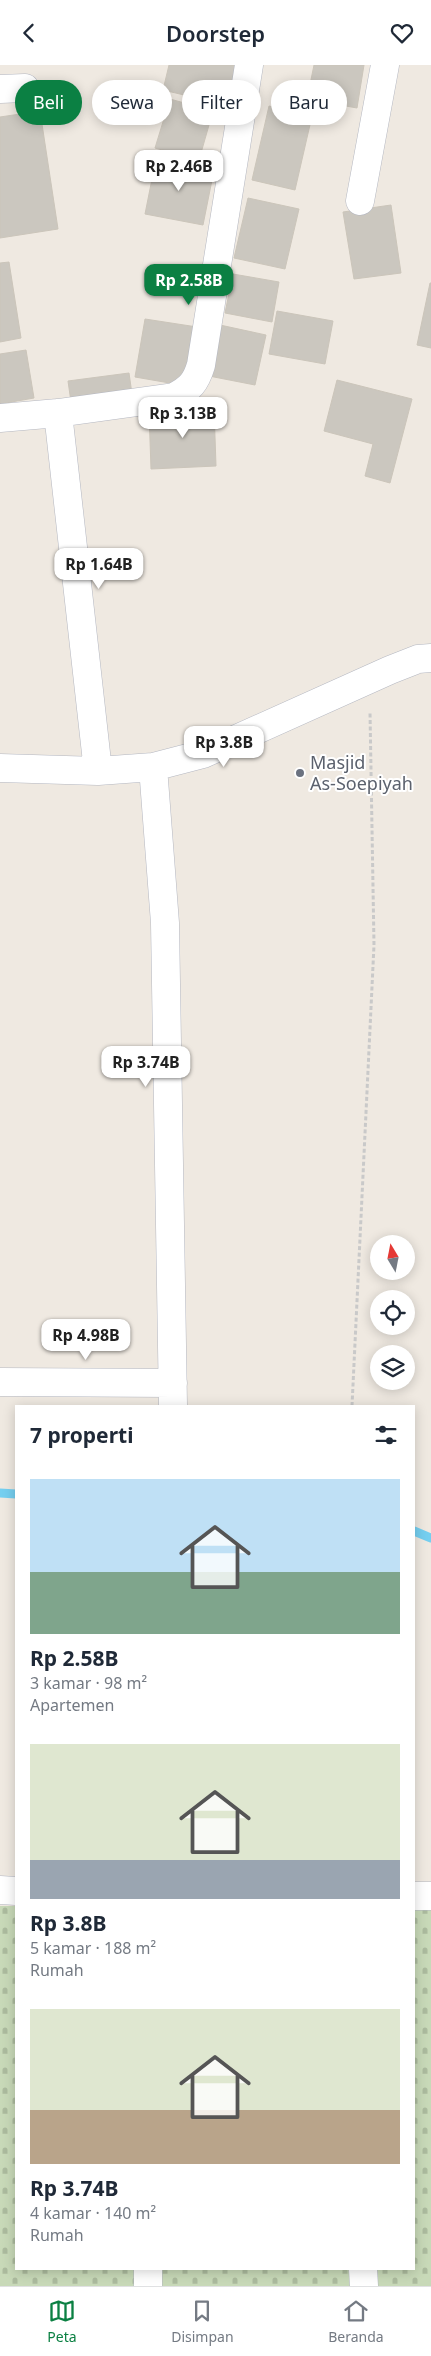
<!DOCTYPE html>
<html lang="id">
<head>
<meta charset="utf-8">
<style>
  :root { --surface:#fff; --page:#f2f2f3; --text:#1f2937; --muted:#747a83; --line:#e0e1e3; --accent:#0b8043 }
  body { margin:0; font-family:"Noto Sans",sans-serif; background:var(--page); color:var(--text); height:100vh; display:flex; flex-direction:column; font-size:19px; white-space:nowrap }
  * { box-sizing:border-box; margin:0 }
  p { font-size:16px; color:var(--muted) }
  .icon { flex:none; width:28px; height:28px; fill:none; stroke:currentColor; stroke-width:2; stroke-linecap:round; stroke-linejoin:round }
  .map { position:relative; flex:1; overflow:hidden }
  .panel { position:absolute; left:15px; top:1340px; width:400px; height:865px; display:flex; flex-direction:column; background:var(--surface); border-radius:0px; box-shadow:0 2px 12px #0003 }
  .panel>* { flex:none }
  .banner { position:absolute; left:15px; top:15px; width:401px; height:45px; display:flex; gap:10px }
  .needle { width:32px; rotate:350deg }
  .tools { position:absolute; left:370px; top:1170px; display:grid; gap:10px }
  .tools a { display:grid; place-items:center; width:45px; height:45px; border-radius:50%; background:var(--surface); box-shadow:0 2px 12px #0003; font-size:25px }
  .price { position:absolute; translate:-50% -42px; padding:0 11px; border-radius:10px; background:#fff; color:#222; font-size:16px; line-height:32px; filter:drop-shadow(0 1px 2px #0008) }
  .price::after { content:''; position:absolute; left:50%; top:30px; width:15px; height:11px; margin-left:-8px; background:inherit; clip-path:polygon(0 0,100% 0,50% 100%) }
  .price.on { background:var(--accent); color:#fff }
  ul { padding:0; list-style:none }
  li { display:grid; align-content:center; gap:10px; height:265px; padding:0 15px }
  li span { display:grid; place-items:center; height:155px; border-radius:0px; color:#555 }
  li>.icon { margin-inline-start:auto }
  span .icon { width:90px; height:90px; fill:#fffc; stroke-width:1 }
  li b { font-size:21px }
  h2 { display:flex; justify-content:space-between; align-items:center; height:60px; padding:0 15px; font-size:21px }
  .chip { padding:0 18px; border-radius:22px; background:var(--surface); box-shadow:0 2px 12px #0003; font-size:18px; line-height:45px }
  .chip.on { background:var(--accent); color:#fff }
  header { display:flex; justify-content:space-between; align-items:center; height:65px; padding:0 15px; background:var(--surface); font-size:22px; font-weight:600 }
  .tab-bar { display:flex; justify-content:space-around; align-items:center; height:70px; border-top:1px solid var(--line); background:var(--surface); font-size:14px; color:var(--muted) }
  .tab-bar a { display:grid; justify-items:center; gap:2px }
  .tab-bar .on { color:var(--accent) }
  .map>svg:first-child { display:block }
</style>
</head>
<body>
<header><svg class="icon" aria-label="back" viewBox="0 0 24 24"><path d="M15 5l-7 7 7 7"/></svg>Doorstep<svg class="icon" aria-label="heart" viewBox="0 0 24 24"><path d="M12 20l-8-8c-3-5 5-10 8-4 3-6 11-1 8 4z"/></svg></header>
<div class="map">
<svg width="431" height="2221" viewBox="0 0 431 2221">
  <defs>
    <pattern id="cemetery-stones" width="16" height="16" patternUnits="userSpaceOnUse" patternTransform="scale(1.25)"><rect width="16" height="16" fill="#c8d9b8"/><path d="M2 7V4a2 2 0 0 1 4 0v3zM10 15v-3a2 2 0 0 1 4 0v3z" fill="#acbb9e"/></pattern>
  </defs>
  <rect width="100%" height="100%" fill="#efe9e1"/>
  <path fill="url(#cemetery-stones)" d="M0,1841H16V2204H414V1844H431V2221H0Z"/>
  <g fill="none" stroke-linecap="round" stroke-linejoin="round">
    <path stroke="#75cff0" stroke-width="9" d="M0,1428L16,1429
      M414,1466L431,1473"/>
  </g>
  <path fill="#cbc7bf" stroke="#cbc5ba" d="M169,0H245L235,42L163,25Z
    M314,0H364L357,43L307,34Z
    M170,34L213,46L199,95L155,83Z
    M269,41L312,51L295,125L252,115Z
    M40,46L58,164L0,173V52Z
    M156,94L214,105L203,160L145,149Z
    M248,133L299,144L285,204L234,193Z
    M391,140L401,208L354,214L343,147Z
    M9,197L21,273L0,277V198Z
    M233,209L279,217L272,257L225,248Z
    M430,218H431V283L417,280Z
    M277,246L333,256L325,299L269,289Z
    M145,254L197,262L187,321L135,312Z
    M220,260L266,270L255,320L209,311Z
    M26,285L34,333L0,339V289Z
    M129,308L133,336L72,344L68,316Z
    M337,315L412,334L390,418L365,411L373,379L324,366Z
    M214,343L216,401L151,404L149,346Z"/>
  <g fill="none" stroke-linecap="round" stroke-linejoin="round">
    <defs>
      <path id="minor" d="M0,24L25,23
        M360,136L385,0
        M58,348L98,706
        M0,353L58,348L174,332C190,324 196,317 201,300L249,0
        M153,702L165,858L173,1341
        M0,703L98,706L153,702L203,689L390,605L418,594L431,593
        M0,1317L173,1318
        M0,1825L16,1826
        M414,1831H431
        M148,2204V2221
        M363,2204L364,2221"/>
    </defs>
    <use href="#minor" stroke="#b4b7c1" stroke-width="29"/>
    <path stroke="#c9c9c9" stroke-width="3" stroke-dasharray="4 2.5" stroke-linecap="butt" d="M352,1341L374,880L370,647"/>
    <use href="#minor" stroke="#fff" stroke-width="28"/>
  </g>
  <circle fill="#6b7280" stroke="#fff" stroke-width="2" cx="300" cy="708" r="5"/>
  <g text-anchor="middle" stroke-width="4" stroke-linejoin="round" paint-order="stroke">
    <g font-size="18" fill="#5b616d" stroke="#fff" text-anchor="start">
      <text x="310" y="704">Masjid<tspan x="310" dy="21">As-Soepiyah</tspan></text>
    </g>
  </g>
</svg>
<div class="tools">
<a><svg class="needle" viewBox="-14 -14 28 28"><path d="M0-13l5 13h-10z" fill="#e53935"/><path d="M0 13l5-13h-10z" fill="#747a83"/></svg></a>
<a><svg class="icon" aria-label="locate" viewBox="0 0 24 24"><circle cx="12" cy="12" r="6"/><path d="M12 2v4M12 18v4M2 12h4M18 12h4"/></svg></a>
<a><svg class="icon" aria-label="layers" viewBox="0 0 24 24"><path d="M12 4l9 5-9 5-9-5zM3 14l9 5 9-5"/></svg></a>
</div>
<b class="price" style="left:179px;top:127px">Rp 2.46B</b>
<b class="price on" style="left:189px;top:241px">Rp 2.58B</b>
<b class="price" style="left:183px;top:374px">Rp 3.13B</b>
<b class="price" style="left:99px;top:525px">Rp 1.64B</b>
<b class="price" style="left:224px;top:703px">Rp 3.8B</b>
<b class="price" style="left:146px;top:1023px">Rp 3.74B</b>
<b class="price" style="left:86px;top:1296px">Rp 4.98B</b>
<div class="banner">
<a class="chip on">Beli</a>
<a class="chip">Sewa</a>
<a class="chip">Filter</a>
<a class="chip">Baru</a>
</div>
<section class="panel">
<h2>7 properti<svg class="icon" aria-label="filters" viewBox="0 0 24 24"><path d="M4 7h16M4 17h16"/><circle cx="9" cy="7" r="2"/><circle cx="15" cy="17" r="2"/></svg></h2>
<ul>
<li><span style="background:linear-gradient(#bfe0f5 60%,#7fa58c 0)"><svg class="icon" aria-label="home" viewBox="0 0 24 24"><path d="M3 11l9-7 9 7M6 9v11h12V9"/></svg></span><div><b>Rp 2.58B</b><p>3 kamar · 98 m²</p><p>Apartemen</p></div></li>
<li><span style="background:linear-gradient(#dfe7d0 75%,#9aa5b1 0)"><svg class="icon" aria-label="home" viewBox="0 0 24 24"><path d="M3 11l9-7 9 7M6 9v11h12V9"/></svg></span><div><b>Rp 3.8B</b><p>5 kamar · 188 m²</p><p>Rumah</p></div></li>
<li><span style="background:linear-gradient(#dfe7d0 65%,#b9a48a 0)"><svg class="icon" aria-label="home" viewBox="0 0 24 24"><path d="M3 11l9-7 9 7M6 9v11h12V9"/></svg></span><div><b>Rp 3.74B</b><p>4 kamar · 140 m²</p><p>Rumah</p></div></li>
</ul>
</section>
</div>
<nav class="tab-bar">
<a class="on"><svg class="icon" aria-label="map" viewBox="0 0 24 24"><path d="M3 6l6-2 6 2 6-2v14l-6 2-6-2-6 2zM9 4v14M15 6v14"/></svg>Peta</a>
<a><svg class="icon" aria-label="saved" viewBox="0 0 24 24"><path d="M7 4h10v16l-5-4-5 4z"/></svg>Disimpan</a>
<a><svg class="icon" aria-label="home" viewBox="0 0 24 24"><path d="M3 11l9-7 9 7M6 9v11h12V9"/></svg>Beranda</a>
</nav>
</body>
</html>
